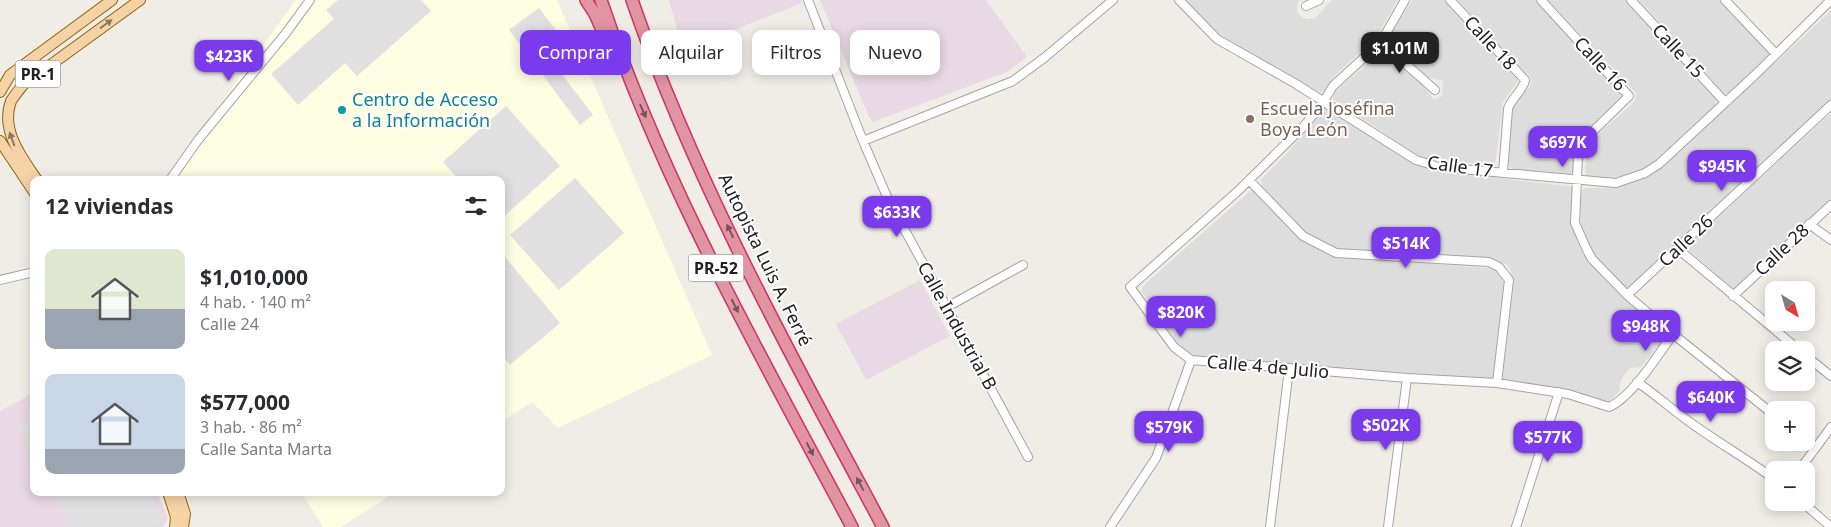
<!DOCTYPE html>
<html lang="es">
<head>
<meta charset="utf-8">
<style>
  :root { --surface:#fff; --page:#f2f2f3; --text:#2b2b33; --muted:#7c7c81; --accent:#7c3aed }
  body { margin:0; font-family:"Noto Sans",sans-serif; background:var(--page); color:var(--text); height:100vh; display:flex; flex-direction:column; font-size:19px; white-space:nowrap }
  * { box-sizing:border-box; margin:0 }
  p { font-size:16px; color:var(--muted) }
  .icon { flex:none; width:28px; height:28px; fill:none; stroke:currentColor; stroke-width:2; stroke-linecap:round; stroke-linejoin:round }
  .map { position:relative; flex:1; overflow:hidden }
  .panel { position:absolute; left:30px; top:176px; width:475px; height:320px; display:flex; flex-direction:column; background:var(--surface); border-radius:10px; box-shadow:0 2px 12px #0003 }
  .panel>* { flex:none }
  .top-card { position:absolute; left:520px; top:30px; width:475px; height:45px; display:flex; gap:10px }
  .needle { width:32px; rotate:143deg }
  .buttons { position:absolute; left:1765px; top:281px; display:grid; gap:10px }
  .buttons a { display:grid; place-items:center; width:50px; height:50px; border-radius:10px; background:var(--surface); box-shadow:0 2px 12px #0003; font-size:25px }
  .price { position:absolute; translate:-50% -42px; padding:0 11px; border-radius:10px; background:var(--accent); color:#fff; font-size:16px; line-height:32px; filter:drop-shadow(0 1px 2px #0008) }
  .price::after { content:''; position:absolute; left:50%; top:30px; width:15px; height:11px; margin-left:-8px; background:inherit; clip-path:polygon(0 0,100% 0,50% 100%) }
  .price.current { background:#222; color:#fff }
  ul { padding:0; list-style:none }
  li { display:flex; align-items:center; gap:15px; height:125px; padding:0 15px }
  li span { display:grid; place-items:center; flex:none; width:140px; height:100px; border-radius:10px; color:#555 }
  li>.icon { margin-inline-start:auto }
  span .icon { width:60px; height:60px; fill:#fffc; stroke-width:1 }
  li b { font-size:21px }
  h2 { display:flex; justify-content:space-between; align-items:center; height:60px; padding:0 15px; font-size:21px }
  .pill { padding:0 18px; border-radius:10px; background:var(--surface); box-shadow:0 2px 12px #0003; font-size:18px; line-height:45px }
  .pill.current { background:var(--accent); color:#fff }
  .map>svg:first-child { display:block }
</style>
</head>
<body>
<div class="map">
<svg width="1831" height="527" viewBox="0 0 1831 527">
  <rect width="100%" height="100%" fill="#f0ede7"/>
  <path fill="#dedddd" d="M1186,0H1301L1298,2L1297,12L1303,18L1309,19L1315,18L1332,0H1398L1375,39L1336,74L1325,89L1322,92L1317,91L1214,31Z
    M1412,0H1444L1518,81L1503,102L1495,165L1428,159L1417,155L1333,99L1334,93L1382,50L1420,81L1434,100L1442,96L1443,81L1426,77L1390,46L1387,40Z
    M1458,0H1535L1620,92L1622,97L1588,132L1574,171L1569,175L1512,169L1507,163L1513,106L1519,97L1528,89L1531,84V77L1511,59Z
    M1548,0H1629L1711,91L1716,99V105L1653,162L1639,171L1618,178L1586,176L1585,168L1589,149L1596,137L1601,131L1631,105L1636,98V93Z
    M1639,0H1720L1768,52L1769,55L1728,95L1723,92Z
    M1831,11V101L1632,285L1627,287L1620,283L1594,253L1584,237L1581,223V194L1584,188L1620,187L1663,166Z
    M1324,109H1330L1418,165L1444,172L1568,186L1572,188L1574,198L1573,229L1580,248L1591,265L1610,285L1663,334V340L1641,367L1630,368L1624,375L1620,384V391L1608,403L1542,385L1502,379L1512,275L1508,266L1500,261L1487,259L1352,249L1334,250L1317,241L1300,228L1262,187L1261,179L1287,153Z
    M1831,113V201L1737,288H1733L1689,251L1688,245Z
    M1254,190L1301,238L1334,255L1393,261L1488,268L1497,271L1502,276L1504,285L1496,378L1493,380L1197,358L1189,354L1181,348L1141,291L1146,283L1250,191Z"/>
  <path fill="#e8d9e5" d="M669,0H801L802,3L683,50Z
    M820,0H986L1027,57L1007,72L873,122L869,117Z
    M920,280L950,336L866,380L836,324Z
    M34,393V492L157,493L168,518L163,527H0V411Z"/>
  <path fill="#fdfde2" d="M296,0H557L712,355L558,428L532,402L501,422V180H165Z
    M302,493H394L341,527H323Z"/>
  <path fill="#e0e0e0" d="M338,0H421L431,11L357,76L345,63L298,105L271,74L334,19L326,10Z
    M539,8L574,54L557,68L593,115L580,125L509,30Z
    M506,106L560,166L501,219V180H459L443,162Z
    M575,178L624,233L559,290L510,235Z
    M501,252L560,323L510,365L501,354Z
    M34,418V457L18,426Z
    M52,493H150L165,523L148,527H70Z"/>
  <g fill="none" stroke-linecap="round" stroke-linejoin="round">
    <defs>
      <path id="minor" d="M808,0L863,141L888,199L1028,457
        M1179,0L1217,39L1296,84L1416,160L1439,167L1616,183L1645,173L1659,164L1756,74L1831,0
        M1405,0L1381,42L1333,86L1324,101L1304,126L1239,190L1130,287L1174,347L1191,360L1407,378L1497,383L1568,394L1609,407C1631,398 1659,354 1673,334
        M1450,0L1525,80C1523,91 1511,98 1508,109L1503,172
        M1541,0L1629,96L1585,139L1578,157L1575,223L1587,250L1592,259L1627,295L1673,334L1774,415
        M1631,0L1725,102
        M1725,0L1776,54
        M1306,6L1319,0
        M1381,42L1435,90
        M863,141L1013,81L1044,58L1113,0
        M170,180L198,140L286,33L310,0
        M1249,180L1303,236L1336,253L1489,262L1499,267L1509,280L1497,383
        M1809,224L1831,240
        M1678,249L1799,350
        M0,280L34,272
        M1627,295L1831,105
        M1733,296L1831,205
        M947,307L1023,265
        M1806,356L1831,376
        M1637,382C1655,394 1670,408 1687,420C1715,441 1746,458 1774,479
        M1806,440L1815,447
        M1803,465L1831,427
        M1802,502L1831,527
        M1110,527L1156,458L1191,360
        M1270,527L1289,369
        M1388,527L1407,378
        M1516,527L1559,392"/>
      <path id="major" d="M0,92L10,75L112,0
        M0,141L34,192
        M37,180C22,158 0,130 11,101C14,96 19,90 23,85L140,0
        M168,492L176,517L175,527
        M178,492L185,514L183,527"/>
      <path id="highway" d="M586,0L595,14L611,50
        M601,0C663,185 761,356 852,527
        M632,0C695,183 792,357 883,527"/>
    </defs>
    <use href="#minor" stroke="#a4a4a4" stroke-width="10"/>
    <use href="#major" stroke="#90640b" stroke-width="12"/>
    <use href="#highway" stroke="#cf3368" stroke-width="14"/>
    <use href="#minor" stroke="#fff" stroke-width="8"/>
    <use href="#major" stroke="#f5d3a6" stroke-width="10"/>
    <use href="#highway" stroke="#e194a2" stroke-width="11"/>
  </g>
  <defs><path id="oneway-solid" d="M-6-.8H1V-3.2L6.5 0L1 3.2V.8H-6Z" transform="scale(1.25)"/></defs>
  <g fill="#8a7a63">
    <use href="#oneway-solid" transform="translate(106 24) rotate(-36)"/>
    <use href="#oneway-solid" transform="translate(12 139) rotate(-110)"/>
  </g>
  <g fill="#77545a">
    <use href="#oneway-solid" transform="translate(643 111) rotate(66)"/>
    <use href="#oneway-solid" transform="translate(730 231) rotate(-116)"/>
    <use href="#oneway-solid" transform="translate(735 306) rotate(63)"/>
    <use href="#oneway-solid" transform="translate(810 449) rotate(62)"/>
    <use href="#oneway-solid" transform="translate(860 484) rotate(-118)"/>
  </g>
  <circle fill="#0f9aa8" stroke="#fff" stroke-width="2" cx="342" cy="110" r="5"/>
  <circle fill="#8d6e63" stroke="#fff" stroke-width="2" cx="1250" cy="119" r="5"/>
  <g text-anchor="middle" stroke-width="4" stroke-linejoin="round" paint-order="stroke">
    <g fill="#fff" stroke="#636363" stroke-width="1">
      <rect x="15.5" y="60.5" width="45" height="27" rx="4"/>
      <rect x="688.5" y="254.5" width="55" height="27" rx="4"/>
    </g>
    <g font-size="16" font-weight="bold" fill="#202020">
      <text x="38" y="80">PR-1</text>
      <text x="716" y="274">PR-52</text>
    </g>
    <g font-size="18" fill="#202020" stroke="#fff">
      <text transform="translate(1490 43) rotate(47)" y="6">Calle 18</text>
      <text transform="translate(1678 51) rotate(47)" y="6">Calle 15</text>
      <text transform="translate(1600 64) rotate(47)" y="6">Calle 16</text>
      <text transform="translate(1460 167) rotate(8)" y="6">Calle 17</text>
      <text transform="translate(1686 241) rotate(-43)" y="6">Calle 26</text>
      <text transform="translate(1782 250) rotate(-43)" y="6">Calle 28</text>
      <text transform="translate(765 260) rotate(64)" y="6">Autopista Luis A. Ferré</text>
      <text transform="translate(957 326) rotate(61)" y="6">Calle Industrial B</text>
      <text transform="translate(1268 367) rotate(5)" y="6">Calle 4 de Julio</text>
    </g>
    <g font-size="18" fill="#0d838f" stroke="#fff" text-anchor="start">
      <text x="352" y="106">Centro de Acceso<tspan x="352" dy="21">a la Información</tspan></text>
    </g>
    <g font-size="18" fill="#785e54" stroke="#fff" text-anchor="start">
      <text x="1260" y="115">Escuela Joséfina<tspan x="1260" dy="21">Boya León</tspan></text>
    </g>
  </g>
</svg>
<div class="buttons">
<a><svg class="needle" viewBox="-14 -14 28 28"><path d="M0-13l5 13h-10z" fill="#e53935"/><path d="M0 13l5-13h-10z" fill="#7c7c81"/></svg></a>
<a><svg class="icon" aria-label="layers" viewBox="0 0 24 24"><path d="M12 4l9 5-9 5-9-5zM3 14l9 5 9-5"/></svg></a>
<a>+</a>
<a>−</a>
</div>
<b class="price current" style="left:1400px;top:74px">$1.01M</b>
<b class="price" style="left:229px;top:82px">$423K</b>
<b class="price" style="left:1563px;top:168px">$697K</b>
<b class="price" style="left:1722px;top:192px">$945K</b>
<b class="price" style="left:897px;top:238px">$633K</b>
<b class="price" style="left:1406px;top:269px">$514K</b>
<b class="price" style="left:1181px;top:338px">$820K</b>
<b class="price" style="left:1646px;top:352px">$948K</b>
<b class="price" style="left:1711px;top:423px">$640K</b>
<b class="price" style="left:1386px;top:451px">$502K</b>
<b class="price" style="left:1169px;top:453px">$579K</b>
<b class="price" style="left:1548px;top:463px">$577K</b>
<div class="top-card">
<a class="pill current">Comprar</a>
<a class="pill">Alquilar</a>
<a class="pill">Filtros</a>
<a class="pill">Nuevo</a>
</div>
<section class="panel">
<h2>12 viviendas<svg class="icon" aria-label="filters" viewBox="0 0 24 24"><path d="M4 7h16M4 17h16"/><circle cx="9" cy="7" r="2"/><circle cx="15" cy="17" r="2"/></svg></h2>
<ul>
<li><span style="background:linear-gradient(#dfe7d0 60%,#9aa5b1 0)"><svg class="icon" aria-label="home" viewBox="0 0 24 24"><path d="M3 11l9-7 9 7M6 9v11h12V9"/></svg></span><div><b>$1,010,000</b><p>4 hab. · 140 m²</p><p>Calle 24</p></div></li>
<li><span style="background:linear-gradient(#c9d6e8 75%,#9aa5b1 0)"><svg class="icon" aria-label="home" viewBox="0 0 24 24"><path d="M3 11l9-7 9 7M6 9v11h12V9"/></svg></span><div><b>$577,000</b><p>3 hab. · 86 m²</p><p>Calle Santa Marta</p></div></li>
</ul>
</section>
</div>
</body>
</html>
